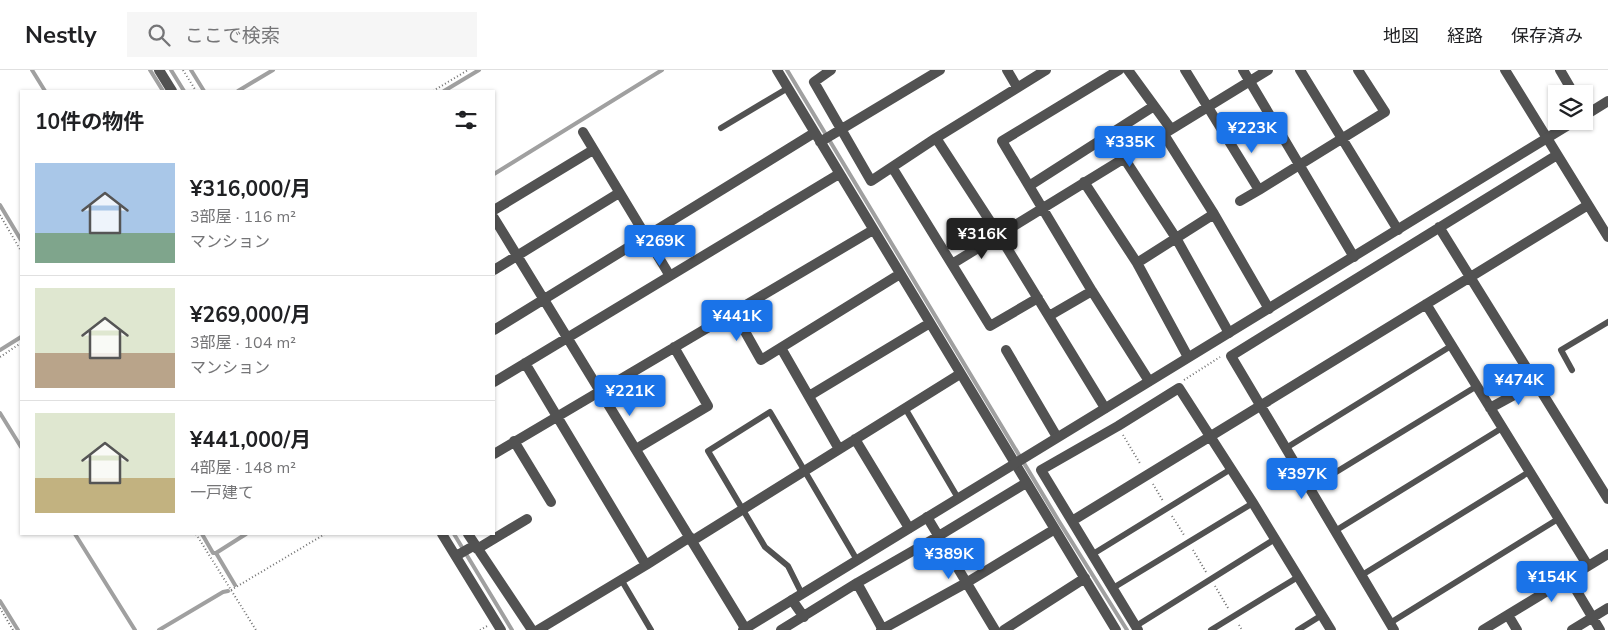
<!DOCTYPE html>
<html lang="ja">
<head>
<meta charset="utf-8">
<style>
  :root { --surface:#fff; --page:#f6f6f6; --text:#202124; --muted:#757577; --line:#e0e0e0; --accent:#1a73e8 }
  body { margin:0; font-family:"Nunito Sans","Noto Sans JP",sans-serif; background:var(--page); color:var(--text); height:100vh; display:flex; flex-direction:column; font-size:19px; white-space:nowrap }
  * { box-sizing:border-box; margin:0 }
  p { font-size:16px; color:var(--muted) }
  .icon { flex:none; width:28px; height:28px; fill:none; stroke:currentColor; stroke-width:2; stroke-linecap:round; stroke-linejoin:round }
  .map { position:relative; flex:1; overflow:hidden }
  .drawer { position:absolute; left:20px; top:20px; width:475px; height:445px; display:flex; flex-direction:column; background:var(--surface); border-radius:0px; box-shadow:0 1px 4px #0004 }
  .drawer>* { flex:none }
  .buttons { position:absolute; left:1548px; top:15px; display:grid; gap:10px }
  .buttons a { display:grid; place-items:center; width:45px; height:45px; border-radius:0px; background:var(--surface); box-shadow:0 1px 4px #0004; font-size:25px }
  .price { position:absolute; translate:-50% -42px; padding:0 11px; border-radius:5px; background:var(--accent); color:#fff; font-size:16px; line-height:32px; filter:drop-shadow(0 1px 2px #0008) }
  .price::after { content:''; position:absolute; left:50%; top:30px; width:15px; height:11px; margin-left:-8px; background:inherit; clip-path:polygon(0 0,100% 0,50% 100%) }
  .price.selected { background:#222; color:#fff }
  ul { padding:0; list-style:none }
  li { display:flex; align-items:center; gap:15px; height:125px; padding:0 15px }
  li+li { border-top:1px solid var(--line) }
  li span { display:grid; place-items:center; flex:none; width:140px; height:100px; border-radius:0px; color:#555 }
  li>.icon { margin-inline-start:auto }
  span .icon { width:60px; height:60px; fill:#fffc; stroke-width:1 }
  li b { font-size:21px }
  h2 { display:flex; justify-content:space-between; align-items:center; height:60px; padding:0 15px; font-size:21px }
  header { display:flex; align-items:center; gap:30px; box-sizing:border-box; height:70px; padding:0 25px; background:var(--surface); border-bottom:1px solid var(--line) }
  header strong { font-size:24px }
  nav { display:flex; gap:28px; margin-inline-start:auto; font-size:18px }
  .search { width:350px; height:45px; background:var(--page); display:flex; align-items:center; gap:12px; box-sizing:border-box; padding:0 18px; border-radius:0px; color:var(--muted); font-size:19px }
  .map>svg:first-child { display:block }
</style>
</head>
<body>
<header>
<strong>Nestly</strong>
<div class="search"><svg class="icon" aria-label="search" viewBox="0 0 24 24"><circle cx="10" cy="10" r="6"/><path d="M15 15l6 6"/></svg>ここで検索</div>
<nav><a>地図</a><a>経路</a><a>保存済み</a></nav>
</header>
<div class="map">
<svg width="1608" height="560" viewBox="0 0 1608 560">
  <rect width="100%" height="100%" fill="#fff"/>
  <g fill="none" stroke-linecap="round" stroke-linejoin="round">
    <path stroke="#a0a0a0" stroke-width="4" d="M32,0L45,21
      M150,0L163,21
      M171,0L184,21
      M191,0L204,21
      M787,0L1060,453L1127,560
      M238,21L273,0
      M444,21L479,0
      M494,104L662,0
      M0,135L21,170
      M0,280L21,267
      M0,343L21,377
      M75,464L135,560
      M202,464L213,483H216L235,515
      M454,464L512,560
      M216,483L246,464
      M0,531L18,560
      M159,560L223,522L228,521"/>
    <path stroke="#747474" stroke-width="2" stroke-dasharray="1 2.5" stroke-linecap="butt" d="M183,0L196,21
      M433,21L468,0
      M0,145L21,181
      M0,287L21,273
      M1184,310L1220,287
      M1123,365L1141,395
      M1153,414L1163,431
      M1172,446L1184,465
      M196,464L256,560
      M1193,480L1206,502
      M1215,516L1228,538
      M231,520L325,464
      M0,538L13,560
      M1239,555L1242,560
      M480,560L487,556"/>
    <path stroke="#525252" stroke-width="6" d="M721,58L788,18
      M1572,300L1561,280L1608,252
      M905,338L958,428
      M1286,378L1451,276
      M1310,418L1477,316
      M1335,461L1502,358
      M1093,484L1231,399
      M1362,505L1529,402
      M622,511L651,560
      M1113,518L1253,433
      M802,524L788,496L765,477L708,381L770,342L857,490
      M1390,553L1558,449
      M1136,556L1275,469
      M1211,560L1298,507
      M1298,560L1322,545"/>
    <path stroke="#525252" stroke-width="10" d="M159,0L172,21
      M777,0L1116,560
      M831,0L814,12L871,111L936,68L999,165L1105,338
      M1007,0L1017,17
      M1119,0L1002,71L1092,221L1149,311
      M1128,0L1171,59
      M1185,0L1259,120L1385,42L1358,0
      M1243,0L1354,187
      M1300,0L1398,160
      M1505,0L1608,167
      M1560,0L1574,24
      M583,62L670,206
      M1163,63L1214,144L1269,239
      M936,68L1046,0
      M820,72L940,0
      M1124,88L1176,168L1229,263
      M892,97L990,256L1038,228
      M1084,112L1137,193L1188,287
      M1029,116L1154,36
      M1240,131L1259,120
      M494,140L593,80
      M494,148L745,558
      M1439,157L1608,429
      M1137,193L1214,144
      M952,194L1268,0
      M494,200L619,123
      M1426,234L1588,496
      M734,242L761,290L900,204
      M1049,246L1092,221
      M494,260L814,63
      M781,278L839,379
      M1006,280L1057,367
      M525,293L646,495
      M494,312L839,104
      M809,326L930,253
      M1490,338L1536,313
      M855,369L909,458
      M514,371L551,432
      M636,379L708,336L674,277
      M494,384L873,160
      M927,447L995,560
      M1072,451L1588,135
      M442,464L501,560
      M468,464L532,560
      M692,471L960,304
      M477,479L527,449
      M456,486L475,475
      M1569,508L1600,560
      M857,513L883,560
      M792,530L804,547
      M1508,545L1517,560
      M538,560L646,495L690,467
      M781,560L857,513L937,467L1026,413
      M881,560L966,513L1055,459
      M1004,560L1085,508
      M1138,560L1041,400L1118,356L1179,318L1253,433L1331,560
      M1394,560L1231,286L1557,85
      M1483,560L1608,484
      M1572,560L1608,538"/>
    <path stroke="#525252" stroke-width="10" d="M1584,46L1608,31
      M743,560L1575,51"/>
  </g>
</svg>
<div class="buttons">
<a><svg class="icon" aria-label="layers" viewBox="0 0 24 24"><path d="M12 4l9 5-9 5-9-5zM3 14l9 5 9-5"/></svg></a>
</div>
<b class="price" style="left:1252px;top:84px">¥223K</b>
<b class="price" style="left:1130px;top:98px">¥335K</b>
<b class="price selected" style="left:982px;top:190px">¥316K</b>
<b class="price" style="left:660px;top:197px">¥269K</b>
<b class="price" style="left:737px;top:272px">¥441K</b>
<b class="price" style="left:1519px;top:336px">¥474K</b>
<b class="price" style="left:630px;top:347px">¥221K</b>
<b class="price" style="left:1302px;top:430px">¥397K</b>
<b class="price" style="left:949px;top:510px">¥389K</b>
<b class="price" style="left:1552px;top:533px">¥154K</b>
<section class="drawer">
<h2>10件の物件<svg class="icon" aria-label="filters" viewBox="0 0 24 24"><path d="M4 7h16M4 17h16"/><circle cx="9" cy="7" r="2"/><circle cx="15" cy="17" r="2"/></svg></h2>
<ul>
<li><span style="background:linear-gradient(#a9c7e8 70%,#7fa58c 0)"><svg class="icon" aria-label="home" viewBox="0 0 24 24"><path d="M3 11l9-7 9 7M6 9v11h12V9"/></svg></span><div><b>¥316,000/月</b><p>3部屋 · 116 m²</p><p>マンション</p></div></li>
<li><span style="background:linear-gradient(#dfe7d0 65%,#b9a48a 0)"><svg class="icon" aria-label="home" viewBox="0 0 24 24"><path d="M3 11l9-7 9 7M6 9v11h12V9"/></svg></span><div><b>¥269,000/月</b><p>3部屋 · 104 m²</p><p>マンション</p></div></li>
<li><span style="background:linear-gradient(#dfe7d0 65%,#c2b280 0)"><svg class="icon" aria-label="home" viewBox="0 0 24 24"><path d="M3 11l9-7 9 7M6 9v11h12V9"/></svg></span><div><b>¥441,000/月</b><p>4部屋 · 148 m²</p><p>一戸建て</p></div></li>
</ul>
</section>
</div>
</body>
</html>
